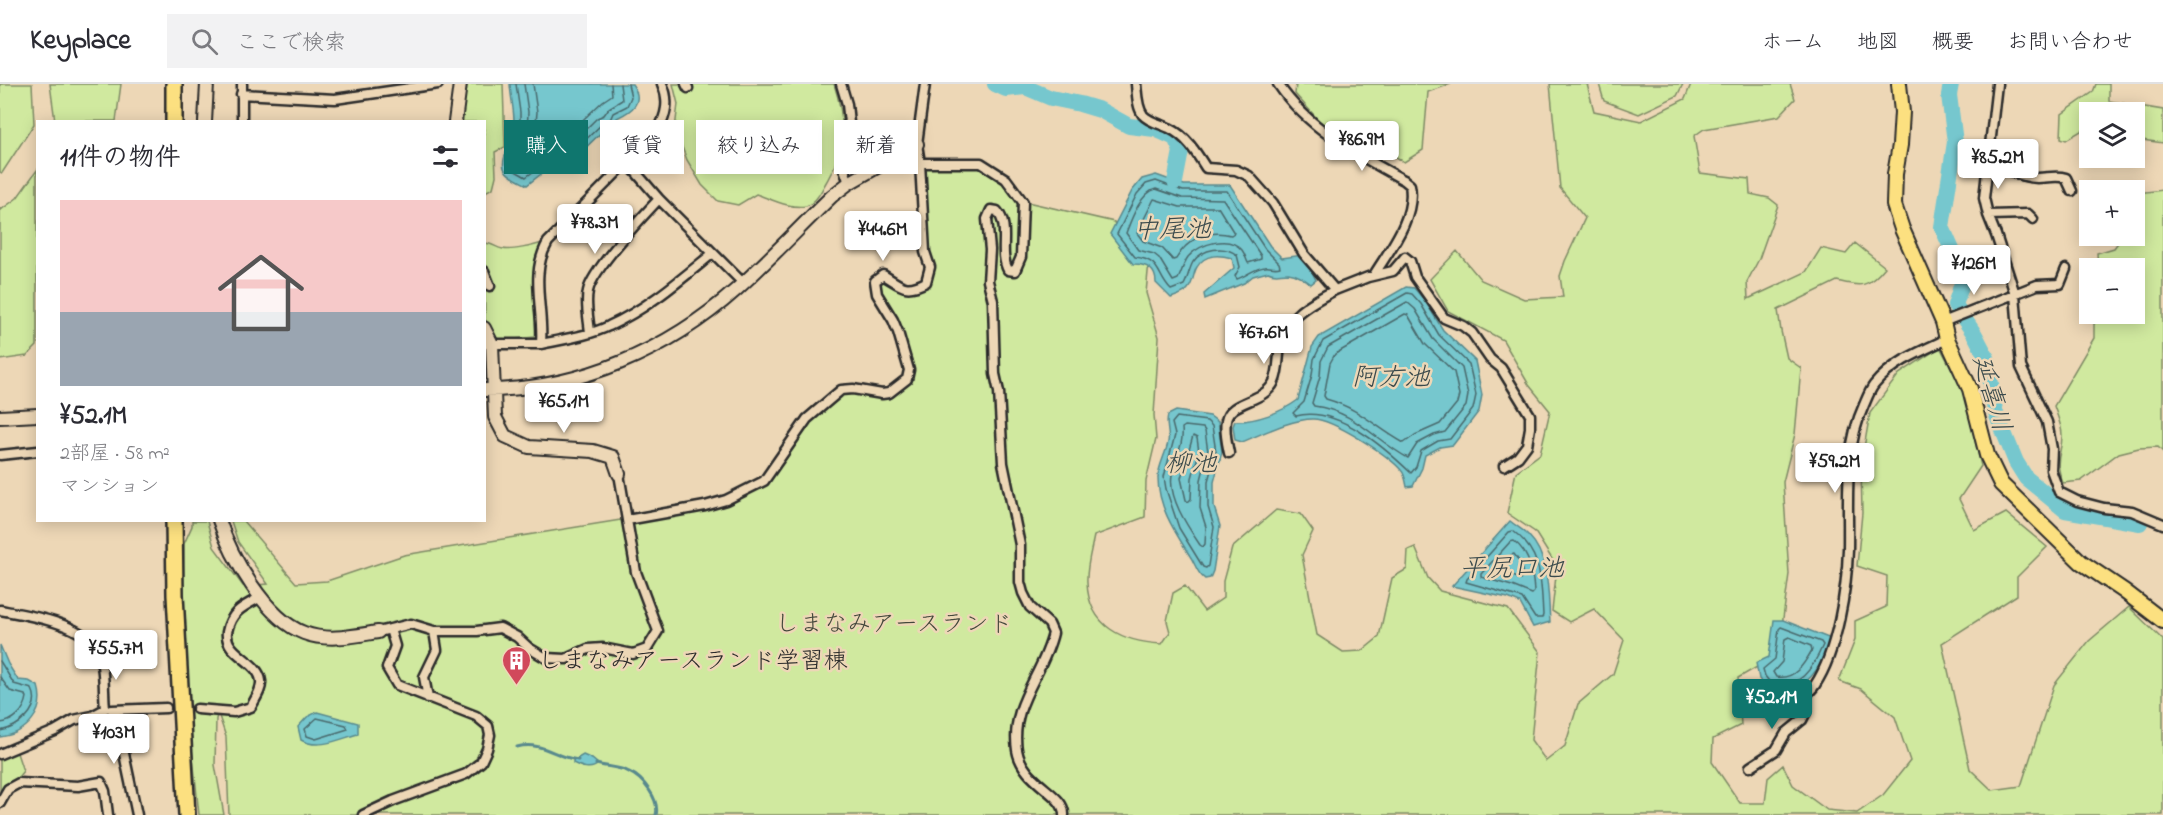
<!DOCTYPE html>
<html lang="ja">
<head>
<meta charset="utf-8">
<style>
  :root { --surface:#fff; --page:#f2f2f3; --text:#2b2b33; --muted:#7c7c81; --line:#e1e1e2; --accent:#0f766e }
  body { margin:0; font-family:"Indie Flower","Klee One",sans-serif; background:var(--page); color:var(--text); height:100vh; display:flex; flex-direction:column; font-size:22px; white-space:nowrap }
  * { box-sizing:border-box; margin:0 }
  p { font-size:20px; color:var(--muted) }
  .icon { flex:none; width:33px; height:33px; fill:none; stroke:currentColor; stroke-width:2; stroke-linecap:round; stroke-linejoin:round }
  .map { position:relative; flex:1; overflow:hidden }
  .panel { position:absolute; left:36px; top:36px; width:450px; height:402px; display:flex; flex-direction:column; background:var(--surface); border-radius:0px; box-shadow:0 3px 15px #0003 }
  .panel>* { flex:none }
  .guide { position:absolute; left:504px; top:36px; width:570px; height:54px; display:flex; gap:12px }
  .controls { position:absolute; left:2079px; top:18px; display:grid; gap:12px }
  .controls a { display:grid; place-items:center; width:66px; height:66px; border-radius:0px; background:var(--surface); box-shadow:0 3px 15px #0003; font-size:30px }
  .price { position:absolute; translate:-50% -51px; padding:0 14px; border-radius:6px; background:#fff; color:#222; font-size:20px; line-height:39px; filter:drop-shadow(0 2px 3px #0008) }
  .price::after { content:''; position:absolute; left:50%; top:36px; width:18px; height:14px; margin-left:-9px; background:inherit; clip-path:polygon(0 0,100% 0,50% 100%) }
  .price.current { background:var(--accent); color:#fff }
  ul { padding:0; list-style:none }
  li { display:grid; align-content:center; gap:12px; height:318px; padding:0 24px }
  li span { display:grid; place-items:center; height:186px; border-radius:0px; color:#555 }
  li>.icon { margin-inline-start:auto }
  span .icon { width:108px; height:108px; fill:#fffc; stroke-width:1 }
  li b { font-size:26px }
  h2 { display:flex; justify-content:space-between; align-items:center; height:72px; padding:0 24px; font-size:26px }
  .chip { padding:0 21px; border-radius:0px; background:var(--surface); box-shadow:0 3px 15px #0003; font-size:21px; line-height:54px }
  .chip.current { background:var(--accent); color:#fff }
  header { display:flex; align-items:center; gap:36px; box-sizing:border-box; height:84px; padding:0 30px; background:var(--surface); border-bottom:2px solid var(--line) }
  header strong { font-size:28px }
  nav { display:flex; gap:33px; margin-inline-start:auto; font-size:21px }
  .search { width:420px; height:54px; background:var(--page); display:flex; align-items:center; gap:15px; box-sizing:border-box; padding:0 21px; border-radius:0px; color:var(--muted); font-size:22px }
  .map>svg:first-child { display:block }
</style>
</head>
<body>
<header>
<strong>Keyplace</strong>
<div class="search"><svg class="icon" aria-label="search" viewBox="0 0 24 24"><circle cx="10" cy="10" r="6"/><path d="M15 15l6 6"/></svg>ここで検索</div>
<nav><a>ホーム</a><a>地図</a><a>概要</a><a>お問い合わせ</a></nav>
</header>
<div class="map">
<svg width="2163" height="731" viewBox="0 0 2163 731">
  <rect width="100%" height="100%" fill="#edd7b6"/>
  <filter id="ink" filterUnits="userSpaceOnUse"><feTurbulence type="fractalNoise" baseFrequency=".0167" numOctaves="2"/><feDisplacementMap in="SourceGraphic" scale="12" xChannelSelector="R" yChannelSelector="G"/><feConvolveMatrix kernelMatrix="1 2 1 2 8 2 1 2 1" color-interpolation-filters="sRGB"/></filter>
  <g filter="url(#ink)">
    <path fill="#d0e99f" stroke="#7e8a65" stroke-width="1.5" d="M0,0H32L34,40L2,89L0,88Z
      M50,0H121L116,37H55Z
      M464,0H503L505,63L495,68L496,92L493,104L485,108L484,38H460Z
      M673,0H834C847,41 846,65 824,102C820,110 814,120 806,122C790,125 771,115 756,110L738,121L718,117L702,101L687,76L675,45L678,20Z
      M1296,0H1451L1428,8L1423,66L1404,78L1377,61L1348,62L1323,41L1295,10Z
      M1550,0H1587L1594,27L1641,37L1685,15L1691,0H1790L1795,15L1779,32L1704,45L1694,52L1700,89L1749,95L1750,110L1769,114L1778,121L1759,175L1747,198L1748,215L1806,188L1821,164L1846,170L1855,159L1885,183C1868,204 1862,203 1837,197L1778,226L1781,247L1787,274L1801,284L1795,350L1783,398L1789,490L1778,571L1738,594L1741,641L1713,655L1712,678L1740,719H1765L1768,694L1783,681L1793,701L1827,726L1857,729L1883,711L1910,677L1895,633L1861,605L1839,597L1855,556V537L1886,523L1887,492L1857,482L1862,429L1861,381L1870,329L1899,290L1940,263L1963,306L1981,382L1959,415L1974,446L2006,429L2047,463L2017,493V511L1942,559L1970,685L1992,706L2021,702L2054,601L2089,557L2129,523L2163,556V731H229L226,653L218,629L216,635L215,681L224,731H199L192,663L183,513L184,460L192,442V437H207L214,463L243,502L268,500L238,458L231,437H243L296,499L327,497L404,471L689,425L764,397L815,329L841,306L881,310L907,295L903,266L875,197L883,192L901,203L925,198L920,79H981L1006,95L1023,117L1114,138L1117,149L1150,167L1146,209L1159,253L1154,331L1156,355L1146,397L1145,433L1094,452C1091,467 1086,484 1087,499C1089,543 1123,558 1162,560L1170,548L1167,537L1173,509L1185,502L1204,527L1223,514V497L1232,464L1276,426L1301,430L1313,447L1302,471L1317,551L1343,568L1362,567L1379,553L1392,494L1407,485L1408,466L1415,463L1428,494L1440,507L1508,525L1540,568L1531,656L1546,677L1565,662L1578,620L1613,590L1624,556L1594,525L1569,538L1552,527L1557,483L1535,448L1507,429L1516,388L1540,370L1550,327L1529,301L1503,256L1448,227L1430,195L1457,167L1481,196L1524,215L1563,213L1560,192L1565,177L1585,134L1560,104Z
      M1599,0H1683L1677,12L1639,30L1604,17Z
      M2096,0H2109V17L2163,26V59L2135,55L2134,28H2090L2089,44H2086L2066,56L2061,54L2062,30L2093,8Z
      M37,86V262L27,272L0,276V124L2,125L17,114Z
      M2163,106V368L2158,363L2139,364L2119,369L2081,397L2063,399C2053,373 2062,373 2062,351C2062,342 2057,331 2054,322L2094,254V240L2101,230H2134V184H2098L2097,169L2114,164L2123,152H2134L2137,109Z
      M484,159C492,159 496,164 503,165C511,167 534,162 542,159C537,178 534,196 534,215C533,228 539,241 535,253L493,257L485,239Z
      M16,666L23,687L19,692L20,696L6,702L0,713V672Z"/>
    <path fill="#76c7ce" stroke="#58898d" stroke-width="1.5" d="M510,0H632C645,18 632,27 617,34L618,39L605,45L579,70L559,76L527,101C520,97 507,92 504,84C501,76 510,61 512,52C517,35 511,18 510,0Z
      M1156,91L1184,101H1230L1270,162L1282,174L1303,171L1316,196L1311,200C1304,195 1297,190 1288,189C1280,189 1275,192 1268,188L1253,192L1244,199L1205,215L1204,210L1234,184L1232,174C1220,171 1205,169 1197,183C1193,189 1194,198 1188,205C1185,209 1177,212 1171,214L1156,199C1156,185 1147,180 1133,180L1110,150L1132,107L1142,95Z
      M1406,203L1414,204L1425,217L1443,246L1475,277L1482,311L1479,327L1453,361L1440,363L1425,371L1422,384L1413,402L1407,403C1406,398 1405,390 1401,386C1388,371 1333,335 1313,335C1292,335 1262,350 1242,358L1235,356L1233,342L1235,337C1255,338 1282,328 1298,316L1312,263L1319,253Z
      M1176,327L1210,332L1218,338L1222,368L1214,398V423L1220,442L1213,487L1210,494L1205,495C1197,490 1195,479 1190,472C1175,448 1158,423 1158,394C1158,382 1166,370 1168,358C1170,348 1165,341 1168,331Z
      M1510,437C1516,442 1524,446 1529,452C1550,473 1548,511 1550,538L1533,543L1520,519L1508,514L1452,502Z
      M1774,536H1783L1831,555C1831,564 1826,570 1822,577C1808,601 1795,610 1768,606L1759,595L1756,579L1769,573Z
      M0,561L8,580L18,596L29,597L38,602C46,628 26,650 0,653Z
      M317,628L358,639V650C340,655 318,666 301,656L298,643L307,633Z
      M583,671L592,675L598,680C591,687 581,683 573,679V677Z"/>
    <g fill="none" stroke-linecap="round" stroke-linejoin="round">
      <path stroke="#49696c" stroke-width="1.5" d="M516,0L520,28V48L510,79L512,85L526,93L556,71L577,64L602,40L610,36L613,29L627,22L631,13L628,0
        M524,0L528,28L527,49L518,78L526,84L552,64L574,57L597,34L604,31L609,24L622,16L620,0
        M533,0L537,28L534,61L536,64L550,55L570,48L603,17L612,11L611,0
        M1156,97L1183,107H1227L1265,165L1279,179L1280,183C1273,185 1271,182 1265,183C1254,184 1247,192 1237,195L1235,192L1240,183L1237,171C1224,161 1203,164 1193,178C1189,185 1188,194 1184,201L1171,206C1156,191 1162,176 1135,173L1117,150L1137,110L1146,100Z
        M1156,105L1182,114L1223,115L1261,172V175L1248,179C1246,175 1245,170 1242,166C1229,150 1199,160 1188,173C1183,180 1182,188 1178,195L1173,197L1159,174L1154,170L1138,166L1126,149C1131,136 1141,108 1156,105Z
        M1154,115L1180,123H1218L1234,149L1231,151C1208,145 1187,155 1176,175L1173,176L1162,164L1143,157L1137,149Z
        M1407,209L1412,210L1421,220L1439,251L1469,280L1476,311L1473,325L1450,355L1438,357L1421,367L1416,383L1411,389C1385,364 1337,321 1296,332L1293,329L1304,318L1312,291L1314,275L1323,257Z
        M1407,218L1415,225L1433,255L1462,284L1468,311L1466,322L1445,348L1434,351L1417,360L1408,374C1375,356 1354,327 1314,322L1312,319L1320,292L1321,277L1328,263Z
        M1405,230L1408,231L1425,260L1454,288L1459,311L1457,319L1440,340L1415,351L1404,359C1375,343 1361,325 1326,315L1324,312L1330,279L1335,270Z
        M1177,333L1207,337L1212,342L1216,368L1208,397V423L1214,443L1208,482L1206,484L1203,483L1179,444L1166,405L1164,393L1175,351L1172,339Z
        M1185,342L1203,344L1205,347L1208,368L1201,396L1200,424L1206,443L1205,460L1203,463L1200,461C1188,443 1168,414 1172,391C1175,375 1184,361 1182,344Z
        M1193,352L1197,354L1199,368L1192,394L1191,415L1188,418L1186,416L1181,394Z
        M1513,447C1543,469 1541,498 1543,531L1542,534H1535L1522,514L1466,498L1467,495L1509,448Z
        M1514,457C1530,469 1533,490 1534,508L1532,510L1512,502L1481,493V490L1510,458Z
        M1514,470L1521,480L1523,492L1521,495L1498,487L1511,471Z
        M1781,543L1821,558L1823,561C1813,584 1799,607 1771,600L1765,592L1763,585L1775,575L1779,545Z
        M1789,553L1811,562L1812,566C1804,580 1795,596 1776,593L1773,588L1782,578L1785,555Z
        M0,577L14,600L32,605C42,625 18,644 0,647
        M0,593L10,607L25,611L27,613C25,627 13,638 0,639
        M317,634L346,641L348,645L316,655L307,652L305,645Z"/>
      <path stroke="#58898d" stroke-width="3" d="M517,663C542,657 553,672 578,676
        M596,680C606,683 620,683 629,688C643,694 660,716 656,731"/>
      <path stroke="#76c7ce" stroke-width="16" d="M995,0L1006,5L1025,3L1051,14L1080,20L1100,26L1129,42L1155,45L1175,54L1181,67L1175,98
        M1951,0L1949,11L1955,58L1942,143L1964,193L1955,221L1975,251L1987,274L1995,327L2016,378L2026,394L2065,426L2140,439"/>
      <path stroke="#c6b59a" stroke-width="8" stroke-dasharray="8 4" stroke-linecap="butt" d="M166,624L197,625"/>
      <defs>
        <path id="street" d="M242,0V38
          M686,0L688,4
          M841,0L847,20L849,39L848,60L843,82L849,99
          M1136,0C1137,10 1137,23 1143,31C1149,38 1161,40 1169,44C1186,52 1196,68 1206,84L1236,86L1249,92L1273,119L1304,170L1335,206L1368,193L1393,187L1405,173L1410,177L1415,193L1444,234L1463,242L1472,249L1490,275L1501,284L1530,331V344L1527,361L1518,373L1504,382
          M1278,0C1308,45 1358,71 1404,96L1410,101C1416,133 1390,165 1374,191
          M1997,0L1984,114L1988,131L1996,151L2015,210L2021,283L2047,338L2052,365L2051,386L2059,408L2077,417L2104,424L2132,427L2163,440
          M241,10L335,15L438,0
          M1987,75C2004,84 2019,93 2037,94C2048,94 2056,91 2066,94L2072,107
          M627,78L659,115L743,199
          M920,79H981L1006,95L1023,118L1021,173L1015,187L1008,186C998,168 1011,143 997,127L991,126L987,135L990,166L988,197L993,217L995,290L999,308L1003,379L1020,461V498L1023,509L1030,523L1049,540L1053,549C1043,592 1010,619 1017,666C1023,700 1065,709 1064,731
          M1988,131L2028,130L2033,135
          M484,187L490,202
          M1943,238L2037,201L2060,200L2066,185
          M590,249C589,236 585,220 588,207C592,186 643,132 659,115
          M484,260H541C544,225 529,190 548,158L658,47C666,31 670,17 662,0
          M541,260C564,255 588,252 609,242C647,225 680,196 712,170
          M1229,369C1227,359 1224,347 1226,337C1229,316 1264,319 1274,298C1279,288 1278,273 1280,262C1284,232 1311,219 1335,206
          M0,371L38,367
          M627,436L705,422L726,416L764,397L807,335L841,306L853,305L882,310L889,309L907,295L909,286L898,248L893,236L877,210L875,197L883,191C902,202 905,209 926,198L930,183L925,168L920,79L917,60L925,0
          M0,526C27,531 76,538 94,561C106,577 103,606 105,625L92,632L74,636L55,647L0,670
          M378,548L411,540L434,547H477L500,544L517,553L529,564L546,574L566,575L588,565L603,564L633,570L647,565L658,547L636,488L619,390
          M428,614L424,593L437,566L434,547
          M1792,623C1799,616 1810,609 1815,601C1837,568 1847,504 1848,465C1849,415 1843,367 1864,321C1867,314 1870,306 1874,301C1893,278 1921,267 1947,255
          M197,625L234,628L251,623C255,615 262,606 261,597C259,577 224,570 227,548C231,527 244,522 261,513
          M112,626L166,624
          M115,627L137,731
          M1750,683L1776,666L1786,649L1802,636L1806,628L1803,613
          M0,719L8,705L19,699L78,702L101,698L105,707L108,731
          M363,731L393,717L466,690L481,678L487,665L490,651L488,642L476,632L397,601L387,584L395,562L390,545"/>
        <path id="secondary" d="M205,38L207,0
          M455,38L460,0
          M484,244L492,260L495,333L505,352L529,363L593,367L613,373L619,390
          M484,306C578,306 668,267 737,205C770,175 800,143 832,112L849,99L917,60
          M0,333L38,331
          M219,436C231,473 266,535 304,549C328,558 353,552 378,548"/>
        <path id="primary" d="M1899,0L1902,28L1900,61L1895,90L1894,121L1902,145L1943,238L1947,255L1970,305L1987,371L2001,400L2081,478L2124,507L2163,537"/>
        <path id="highway" d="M174,0V38
          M174,436L175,511L187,731"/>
      </defs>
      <use href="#street" stroke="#2b2b2b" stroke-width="13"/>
      <use href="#secondary" stroke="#2b2b2b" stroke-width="16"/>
      <use href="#primary" stroke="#2b2b2b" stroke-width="18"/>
      <use href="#highway" stroke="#2b2b2b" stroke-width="20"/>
      <use href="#street" stroke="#edd7b6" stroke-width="8"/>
      <use href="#secondary" stroke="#edd7b6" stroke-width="12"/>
      <use href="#primary" stroke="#fce080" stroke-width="14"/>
      <use href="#highway" stroke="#fce080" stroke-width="15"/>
    </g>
  </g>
  <defs>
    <symbol id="building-pin" viewBox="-11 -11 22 30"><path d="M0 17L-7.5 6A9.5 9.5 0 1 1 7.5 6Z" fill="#d1495b" stroke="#edd7b6"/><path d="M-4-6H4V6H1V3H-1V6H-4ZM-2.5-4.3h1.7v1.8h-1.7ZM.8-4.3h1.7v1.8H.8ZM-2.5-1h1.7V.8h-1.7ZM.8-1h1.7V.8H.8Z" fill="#fff"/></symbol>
  </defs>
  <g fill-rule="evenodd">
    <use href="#building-pin" x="500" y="560" width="33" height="45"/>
  </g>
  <g text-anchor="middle" stroke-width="5" stroke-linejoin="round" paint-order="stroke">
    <g font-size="24" fill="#44483c" stroke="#edd7b6">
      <text x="894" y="547">しまなみアースランド</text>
    </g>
    <g font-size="24" fill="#2b2b2b" stroke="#edd7b6" text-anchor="start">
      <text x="538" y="584">しまなみアースランド学習棟</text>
    </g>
    <g font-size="26" font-style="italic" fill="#3a4a4c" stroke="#edd7b6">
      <text x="1172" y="153">中尾池</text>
      <text x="1391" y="301">阿方池</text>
      <text transform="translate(1993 309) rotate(74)" y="9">延喜川</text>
      <text x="1191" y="387">柳池</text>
      <text x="1512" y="492">平尻口池</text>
    </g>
  </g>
</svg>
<div class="controls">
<a><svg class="icon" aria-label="layers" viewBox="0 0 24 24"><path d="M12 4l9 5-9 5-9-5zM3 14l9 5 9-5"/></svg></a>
<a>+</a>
<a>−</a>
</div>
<b class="price" style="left:1362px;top:88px">¥86.9M</b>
<b class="price" style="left:1998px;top:106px">¥85.2M</b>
<b class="price" style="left:595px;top:171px">¥78.3M</b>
<b class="price" style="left:883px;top:178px">¥44.6M</b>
<b class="price" style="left:1974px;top:212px">¥126M</b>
<b class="price" style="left:1264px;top:281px">¥67.6M</b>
<b class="price" style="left:564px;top:350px">¥65.1M</b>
<b class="price" style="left:1835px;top:410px">¥59.2M</b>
<b class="price" style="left:116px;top:597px">¥55.7M</b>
<b class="price current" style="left:1772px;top:646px">¥52.1M</b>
<b class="price" style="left:114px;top:681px">¥103M</b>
<div class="guide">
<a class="chip current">購入</a>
<a class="chip">賃貸</a>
<a class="chip">絞り込み</a>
<a class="chip">新着</a>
</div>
<section class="panel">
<h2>11件の物件<svg class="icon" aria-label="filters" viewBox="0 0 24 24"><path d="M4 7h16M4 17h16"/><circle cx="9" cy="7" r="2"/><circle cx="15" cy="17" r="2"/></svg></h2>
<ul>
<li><span style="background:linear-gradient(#f6c9c9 60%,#9aa5b1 0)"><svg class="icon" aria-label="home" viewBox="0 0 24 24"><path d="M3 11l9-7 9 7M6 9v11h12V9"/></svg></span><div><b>¥52.1M</b><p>2部屋 · 58 m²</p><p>マンション</p></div></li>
</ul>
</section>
</div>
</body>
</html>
